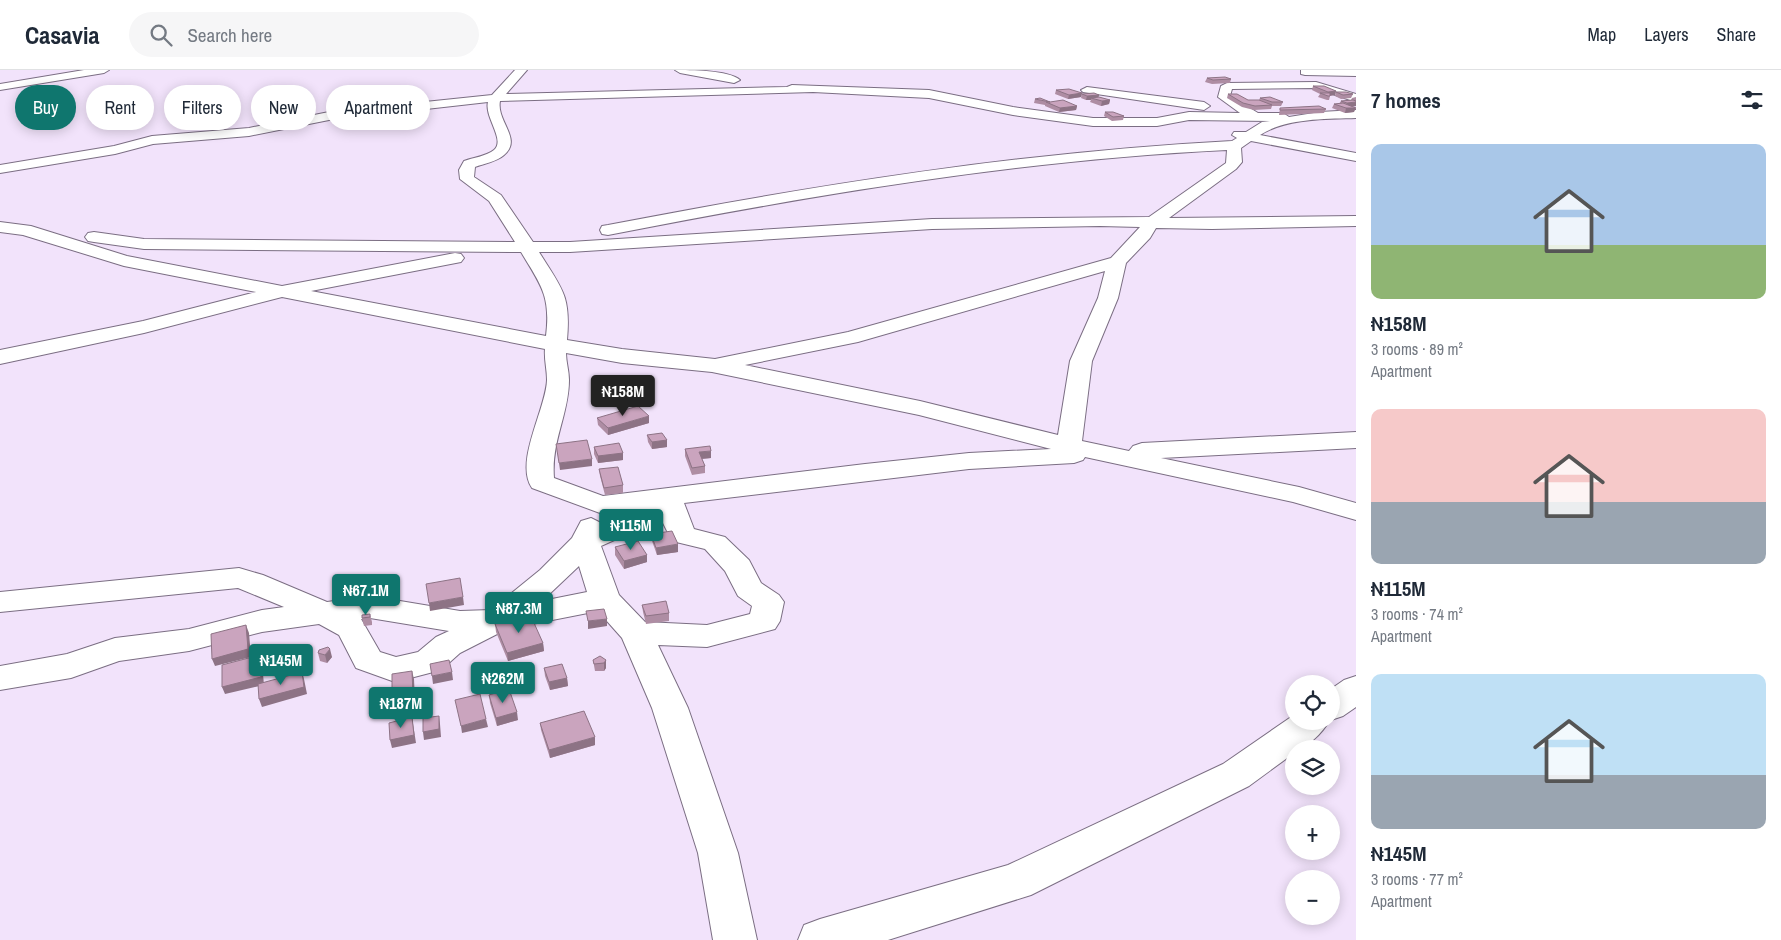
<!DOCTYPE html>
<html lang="en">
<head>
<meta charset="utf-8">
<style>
  :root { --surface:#fff; --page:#f6f6f7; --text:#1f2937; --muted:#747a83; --line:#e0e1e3; --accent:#0f766e }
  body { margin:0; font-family:"Archivo Narrow",sans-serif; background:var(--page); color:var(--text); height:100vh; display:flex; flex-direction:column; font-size:19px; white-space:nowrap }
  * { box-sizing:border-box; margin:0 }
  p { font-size:16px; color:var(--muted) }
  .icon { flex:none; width:28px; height:28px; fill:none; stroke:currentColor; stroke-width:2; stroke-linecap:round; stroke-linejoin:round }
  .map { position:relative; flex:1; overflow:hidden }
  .details { display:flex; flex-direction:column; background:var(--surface); width:425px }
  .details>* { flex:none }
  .hud { position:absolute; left:15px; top:15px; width:475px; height:45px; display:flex; gap:10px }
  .controls { position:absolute; left:1285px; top:605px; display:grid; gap:10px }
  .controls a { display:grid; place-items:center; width:55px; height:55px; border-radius:50%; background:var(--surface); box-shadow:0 2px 12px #0003; font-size:25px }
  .price { position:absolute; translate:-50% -42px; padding:0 11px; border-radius:5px; background:var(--accent); color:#fff; font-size:16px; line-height:32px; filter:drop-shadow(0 1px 2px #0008) }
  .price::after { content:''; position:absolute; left:50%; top:30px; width:15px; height:11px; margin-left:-8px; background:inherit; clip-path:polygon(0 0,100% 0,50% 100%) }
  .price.on { background:#222; color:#fff }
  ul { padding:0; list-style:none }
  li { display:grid; align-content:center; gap:10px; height:265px; padding:0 15px }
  li span { display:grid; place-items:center; height:155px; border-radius:10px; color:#555 }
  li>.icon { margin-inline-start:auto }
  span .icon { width:90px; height:90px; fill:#fffc; stroke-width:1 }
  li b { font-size:21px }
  h2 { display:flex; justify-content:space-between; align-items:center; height:60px; padding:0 15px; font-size:21px }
  .tag { padding:0 18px; border-radius:22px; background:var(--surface); box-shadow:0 2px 12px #0003; font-size:18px; line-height:45px }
  .tag.on { background:var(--accent); color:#fff }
  header { display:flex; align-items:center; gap:30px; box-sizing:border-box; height:70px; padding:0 25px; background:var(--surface); border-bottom:1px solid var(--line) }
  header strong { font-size:24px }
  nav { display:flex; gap:28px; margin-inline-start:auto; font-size:18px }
  .search { width:350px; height:45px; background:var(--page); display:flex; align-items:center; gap:12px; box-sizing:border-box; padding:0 18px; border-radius:28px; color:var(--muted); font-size:19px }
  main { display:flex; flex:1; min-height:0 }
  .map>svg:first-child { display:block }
</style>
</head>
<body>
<header>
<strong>Casavia</strong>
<div class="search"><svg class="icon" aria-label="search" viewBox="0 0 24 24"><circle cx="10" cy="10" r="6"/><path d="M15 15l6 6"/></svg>Search here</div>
<nav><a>Map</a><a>Layers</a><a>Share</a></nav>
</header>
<main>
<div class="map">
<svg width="1356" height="870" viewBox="0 0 1356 870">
  <rect width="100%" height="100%" fill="#f2e3fb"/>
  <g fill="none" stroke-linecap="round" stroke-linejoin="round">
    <defs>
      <path id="street" d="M84,0H109L104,3L0,20V14Z
        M515,0H527L506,24L787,17L792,15L929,20L1013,37L1093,48H1157L1189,42L1240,43L1218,27L1221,16L1227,13L1316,12L1356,24V32L1315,18L1232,19L1230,26L1258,43H1283L1289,47L1320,42L1356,40V48C1326,49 1286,48 1260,65L1356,83V91L1251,71L1241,78L1242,92L1236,99L1169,148L1356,146V156L1212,159L1156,158L1150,168L1126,193L1118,228L1092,291L1082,371L1129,381L1133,376L1142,373L1356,362V378L1161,388L1299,417L1356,433V450L1293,432L1085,387L1083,390L1074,393L969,399L684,433L694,459L725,467L749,490L761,513L779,525L784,532L780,551L775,559L707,577L658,575L688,638L738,783L757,870H713L698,783L652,638L622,568L598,541L507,559L460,583L441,600L395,612L356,598L339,565L319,554L262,562L189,581L119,591L71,608L0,620V596L67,584L115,568L189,559L262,540L284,537L238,518L0,542V522L239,498L263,505L327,532L370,526L460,541L491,540L540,500L572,468L581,451L591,448L603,454L637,439L600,443L532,418C514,392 546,339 547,310C547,299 544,289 545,279L282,227L144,263L0,294V280L143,251L256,222L124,196L23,165L0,162V152L31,156L127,186L282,216L455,183L461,184L464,188L461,192L311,221L546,266C551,226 541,215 521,182L144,179L94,172L88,171L85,167L88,163L94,162L144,169L515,172L489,131L460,109L459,100L464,91C472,88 487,86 494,80C506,70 484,47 488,32L329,50L249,66L153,74L115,84L0,103V95L114,76L152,66L249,58L329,42L492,25ZM813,22L929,28L1013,45L1093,56H1157L1189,50L1270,51L1262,52L1246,62H1234L1232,65L1237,68L1232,71C1023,82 814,115 608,155L602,156L600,160L602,164L608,165C812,125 1019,90 1227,80L1226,93L1149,147L932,149L570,172H533L501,125L474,107L475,97C483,94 498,91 504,85C523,69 496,51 500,31ZM1100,156L1140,157L1111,188L848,262L715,289L622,279L567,270C571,225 562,219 539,182H570L932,159ZM1105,201L1098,228L1070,291L1058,365L920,331L745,295L858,272ZM566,283L622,293L712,302L919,345L1051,379L969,383L865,394L603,426L554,408C551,371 569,344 569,310C569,301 566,292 566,283ZM661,449L672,471L705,479L725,501L738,526L752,536L750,544L707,555L645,552L619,525L601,476ZM579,496L587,522L542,531ZM370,548L449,561L436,567L418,582L396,587L380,582L361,549Z
        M675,0C690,0 729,0 740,10L734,13L680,3Z
        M1301,0H1356V6L1305,5L1301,4Z
        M1087,17L1204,32L1210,36L1204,40L1083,22L1081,20Z
        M1356,606V637L1343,646L1331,650V619L1344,610Z
        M1294,645V651H1329C1323,662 1307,679 1294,679V683L1249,716L1031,825L888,870H798L804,855L820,849L1008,795L1223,694Z"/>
    </defs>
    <use href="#street" stroke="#7b6e83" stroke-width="2"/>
    <use href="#street" fill="#fff" fill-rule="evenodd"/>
  </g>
  <path fill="#ae8da3" d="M1207,8L1231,9L1230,13L1212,14L1205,12Z
    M1313,16L1336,21L1335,25L1330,26L1329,30H1327L1318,27L1320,24L1312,20Z
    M1056,20L1082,23L1081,27L1068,29L1055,24Z
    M1336,22L1353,24L1351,28L1341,29L1335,26Z
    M1082,24L1099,25L1098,27L1110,30L1109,34L1101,36L1090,32L1091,30H1086L1081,28Z
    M1228,24L1248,30H1259L1260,28L1283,32L1281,36H1272L1271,39L1254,40L1242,37L1227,28Z
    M1356,27V36L1352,37L1354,42L1345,43L1332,38L1334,34H1339L1341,31L1351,30L1352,28Z
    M1035,29L1050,32L1077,36L1076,40L1059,42L1045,36V35L1034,33Z
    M1280,38L1326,39L1324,43L1279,45Z
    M1105,42L1124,46L1123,50L1112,51L1104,46Z
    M597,348L649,353L608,365L598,355Z
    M647,365L667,370V377L652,379L648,372Z
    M594,377L623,383V390L598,393L594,384Z
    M685,379L711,388L702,389L705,396V403L692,405L685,386Z
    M599,399L623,415V423L605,425L600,406Z
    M651,464L678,482L657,485L652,471Z
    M615,477L647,485V492L624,499L615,485Z
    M642,535L669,543V551L646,554L643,542Z
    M370,544L372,552V555L364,556L362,548Z
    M495,554L543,573L544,581L508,591L496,562Z
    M318,583L332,587L327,593L320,591Z
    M593,590H606V598L604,601H595Z
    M544,598L567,608L568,616L550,620L545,606Z
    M489,625L518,650L497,656L490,633Z
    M540,653L595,675L550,688L541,660Z"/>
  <path fill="#8d7385" d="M1336,21L1335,25L1326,26L1328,22Z
    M1082,23L1081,27L1068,29L1069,25Z
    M1099,25L1098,29L1091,28V30H1086L1087,26Z
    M1110,30L1109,34L1101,36L1102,31Z
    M1356,32V36L1345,37L1347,33Z
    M1077,36L1076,40L1059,42L1060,38Z
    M1346,38H1356L1354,42L1345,43Z
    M649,346V353L608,365V358Z
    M667,370V377L652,379V372Z
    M711,381V388L699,389V382Z
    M623,383V390L598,393V386Z
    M592,389V396L560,400L559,393Z
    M678,474V482L657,485L656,478Z
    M647,485V492L624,499V491Z
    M463,527L464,535L430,541L429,533Z
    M607,549V556L588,559V551Z
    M246,555L249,563L251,587L215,596L212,589Z
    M543,573L544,581L508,591L507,583Z
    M330,579L332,587L327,593L325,585Z
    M260,585L262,593L264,615L225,624L222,617Z
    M606,590V598L604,601V593Z
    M412,601L414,609L415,632L394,636L392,628Z
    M302,602L304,609L307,624L262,637L259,629Z
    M452,602L453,610L433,614L432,606Z
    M567,608L568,616L550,620L549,612Z
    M517,642L518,650L497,656L496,648Z
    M439,646L440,654L441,667L424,670L423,662Z
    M412,647L416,673L392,678L390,670Z
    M486,649L488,657L462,663L461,656Z
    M595,667V675L550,688L549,680Z"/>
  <path fill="#caa4be" stroke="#8d7385" d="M1225,7L1231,9L1213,10L1207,8Z
    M1313,16H1324L1336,21L1328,22Z
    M1069,19L1082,23L1069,25L1056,20Z
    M1336,22H1346L1353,24L1343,25Z
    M1094,23L1099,25L1087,26L1082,24Z
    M1320,23H1330V26H1328Z
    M1228,24H1237L1248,30H1259L1272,35L1255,36L1243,33Z
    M1099,27L1110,30L1102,31L1091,28Z
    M1270,27L1283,32H1272L1260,28Z
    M1040,28L1050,32L1063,30L1077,36L1060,38L1046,32H1050L1035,29Z
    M1353,30L1356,31V32L1347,33L1341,31Z
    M1343,33L1356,38H1346L1334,34Z
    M1319,36L1326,39L1280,40V38Z
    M1105,42H1113L1124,46L1113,47Z
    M638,336L649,346L608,358L597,348Z
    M662,363L667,370L652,372L647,365Z
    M587,370L592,389L559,393L556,374Z
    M619,373L623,383L598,386L594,377Z
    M710,376L711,381L699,382L705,396L692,398L685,379Z
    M618,397L623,415L604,418L599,399Z
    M672,461L678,474L656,478L651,464Z
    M638,471L647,485L624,491L615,477Z
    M460,508L463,527L429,533L426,514Z
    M666,531L669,543L646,546L642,535Z
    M604,539L607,549L588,551L586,541Z
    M370,544V547L362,548V545Z
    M530,544L543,573L507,583L495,554Z
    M246,555L248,579L212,589L211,564Z
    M328,577L330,579L325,585L318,583L319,580Z
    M260,585L261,607L222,617V595Z
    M600,586L606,590L604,593L594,594L593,590Z
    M449,590L452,602L432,606L430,594Z
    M562,594L567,608L549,612L544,598Z
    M412,601L413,625L392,628V604Z
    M302,602L304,617L259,629L258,614Z
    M509,619L517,642L496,648L489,625Z
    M480,624L486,649L461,656L455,630Z
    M584,641L595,667L549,680L540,653Z
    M439,646V659L423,662V648Z
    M412,647L414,665L390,670L389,653Z"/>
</svg>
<div class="controls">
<a><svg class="icon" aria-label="locate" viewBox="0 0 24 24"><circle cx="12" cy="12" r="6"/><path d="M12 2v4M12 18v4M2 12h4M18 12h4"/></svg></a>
<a><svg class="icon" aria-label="layers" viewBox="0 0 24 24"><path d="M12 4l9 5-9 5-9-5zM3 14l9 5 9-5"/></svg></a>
<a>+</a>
<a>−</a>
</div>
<b class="price on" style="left:623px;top:347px">₦158M</b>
<b class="price" style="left:631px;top:481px">₦115M</b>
<b class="price" style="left:366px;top:546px">₦67.1M</b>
<b class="price" style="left:519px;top:564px">₦87.3M</b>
<b class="price" style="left:281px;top:616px">₦145M</b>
<b class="price" style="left:503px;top:634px">₦262M</b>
<b class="price" style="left:401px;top:659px">₦187M</b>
<div class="hud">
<a class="tag on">Buy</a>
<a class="tag">Rent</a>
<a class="tag">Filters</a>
<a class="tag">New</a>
<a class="tag">Apartment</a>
</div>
</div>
<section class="details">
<h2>7 homes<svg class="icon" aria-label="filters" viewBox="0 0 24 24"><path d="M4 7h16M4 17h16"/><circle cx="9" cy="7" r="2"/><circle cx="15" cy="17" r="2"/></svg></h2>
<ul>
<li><span style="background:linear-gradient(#a9c7e8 65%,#8fb573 0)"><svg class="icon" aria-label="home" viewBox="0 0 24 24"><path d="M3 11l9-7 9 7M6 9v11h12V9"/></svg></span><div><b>₦158M</b><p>3 rooms · 89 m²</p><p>Apartment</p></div></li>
<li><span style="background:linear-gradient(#f6c9c9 60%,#9aa5b1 0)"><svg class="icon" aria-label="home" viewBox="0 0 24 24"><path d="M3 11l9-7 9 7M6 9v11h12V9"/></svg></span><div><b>₦115M</b><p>3 rooms · 74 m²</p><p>Apartment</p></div></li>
<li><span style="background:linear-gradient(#bfe0f5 65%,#9aa5b1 0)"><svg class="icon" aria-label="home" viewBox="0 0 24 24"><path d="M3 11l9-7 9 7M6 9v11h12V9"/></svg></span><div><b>₦145M</b><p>3 rooms · 77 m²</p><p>Apartment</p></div></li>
</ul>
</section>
</main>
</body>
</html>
